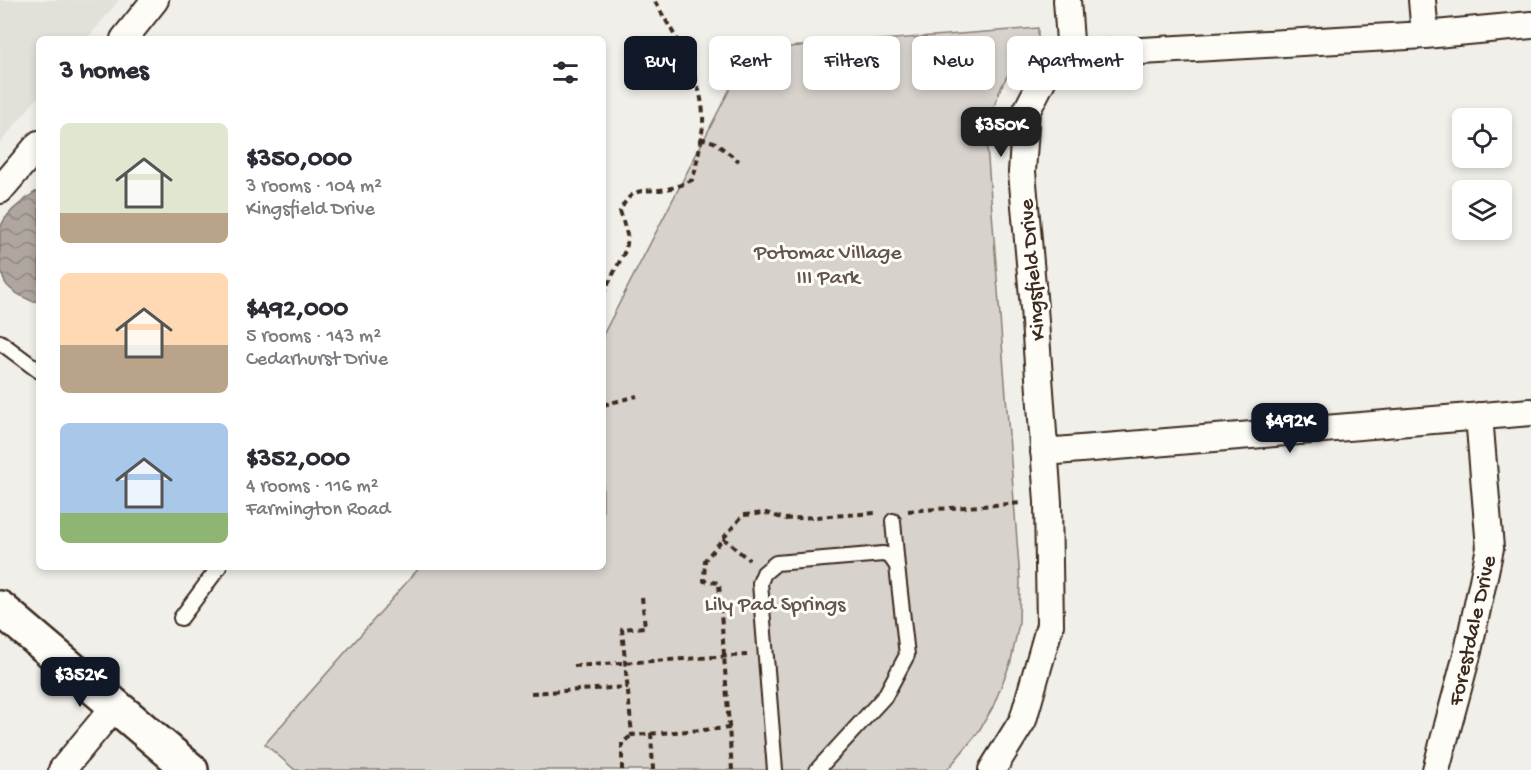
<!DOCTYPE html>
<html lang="en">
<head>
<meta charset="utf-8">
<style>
  :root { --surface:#fff; --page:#f2f2f3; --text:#2b2b33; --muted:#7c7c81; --accent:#111827 }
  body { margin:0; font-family:"Gochi Hand",sans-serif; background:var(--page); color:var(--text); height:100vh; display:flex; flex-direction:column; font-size:22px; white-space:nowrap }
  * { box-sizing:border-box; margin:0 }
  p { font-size:20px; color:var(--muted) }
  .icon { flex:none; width:33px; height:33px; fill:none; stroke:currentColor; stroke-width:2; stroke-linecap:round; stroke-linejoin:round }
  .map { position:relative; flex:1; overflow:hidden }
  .panel { position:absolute; left:36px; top:36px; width:570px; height:534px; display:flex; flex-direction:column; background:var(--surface); border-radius:9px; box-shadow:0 3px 9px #0003 }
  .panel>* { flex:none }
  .guide { position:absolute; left:624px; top:36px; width:570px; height:54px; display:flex; gap:12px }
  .controls { position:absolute; left:1452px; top:108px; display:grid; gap:12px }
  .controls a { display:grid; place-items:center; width:60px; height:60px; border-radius:9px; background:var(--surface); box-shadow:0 3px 9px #0003; font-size:30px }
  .price { position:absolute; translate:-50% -51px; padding:0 14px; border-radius:12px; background:var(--accent); color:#fff; font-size:20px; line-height:39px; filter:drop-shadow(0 2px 3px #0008) }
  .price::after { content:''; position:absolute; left:50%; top:36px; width:18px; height:14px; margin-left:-9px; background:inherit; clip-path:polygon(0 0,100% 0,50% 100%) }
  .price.selected { background:#222; color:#fff }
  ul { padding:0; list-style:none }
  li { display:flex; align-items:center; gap:18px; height:150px; padding:0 24px }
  li span { display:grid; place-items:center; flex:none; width:168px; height:120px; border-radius:9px; color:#555 }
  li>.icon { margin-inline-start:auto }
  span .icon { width:72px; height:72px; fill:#fffc; stroke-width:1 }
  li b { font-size:26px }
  h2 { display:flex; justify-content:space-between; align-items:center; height:72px; padding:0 24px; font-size:26px }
  .chip { padding:0 21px; border-radius:9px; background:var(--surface); box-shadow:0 3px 9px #0003; font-size:21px; line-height:54px }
  .chip.selected { background:var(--accent); color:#fff }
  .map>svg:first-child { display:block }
</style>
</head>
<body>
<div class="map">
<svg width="1531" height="770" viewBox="0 0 1531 770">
  <defs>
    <pattern id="water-waves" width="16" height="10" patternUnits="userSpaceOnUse" patternTransform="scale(1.5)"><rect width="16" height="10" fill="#aea69f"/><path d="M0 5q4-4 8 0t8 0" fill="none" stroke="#8f8781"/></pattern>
  </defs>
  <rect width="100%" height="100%" fill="#f1efea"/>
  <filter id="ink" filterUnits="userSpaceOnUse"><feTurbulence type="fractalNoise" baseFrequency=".0167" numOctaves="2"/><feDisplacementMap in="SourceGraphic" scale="12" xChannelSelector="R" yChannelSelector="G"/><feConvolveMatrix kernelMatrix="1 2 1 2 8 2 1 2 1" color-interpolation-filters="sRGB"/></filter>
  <g filter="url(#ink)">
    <path fill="#e3e0da" d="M0,0H119L87,39H39V96L0,143Z"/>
    <path fill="#d7d2cc" stroke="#897e75" stroke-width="1.5" d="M1038,28V44C1031,50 1023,56 1017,63C996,86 991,116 987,146L1020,580L1019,623L1011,661L993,707L977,734L947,770H295L265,744L420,567H603V335L750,50Z"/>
    <path fill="url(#water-waves)" stroke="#80746b" stroke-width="1.5" d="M39,191V299L34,302C6,290 0,284 0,253C0,246 0,236 0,229C4,214 24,200 35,192Z"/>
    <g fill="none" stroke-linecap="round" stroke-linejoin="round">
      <defs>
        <path id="service" d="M0,342L39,371
          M893,521L897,566
          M181,618L219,567
          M775,770L760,583L764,573L776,563L883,554L890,556L897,566L907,655L885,696L817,770"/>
        <path id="minor" d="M1067,0L1071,55
          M1422,0L1425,35
          M124,39L155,0
          M0,190L39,144
          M1044,452L1531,412
          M62,770L116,705
          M992,770L1023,720L1050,625L1048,502L1034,308L1022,172L1026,112L1045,75L1071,55L1425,35L1531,25
          M1436,770L1468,651L1490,548L1479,416"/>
        <path id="tertiary" d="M0,608L191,770"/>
      </defs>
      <use href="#service" stroke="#3b2a1e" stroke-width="18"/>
      <use href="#minor" stroke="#3b2a1e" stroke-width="30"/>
      <use href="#tertiary" stroke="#3b2a1e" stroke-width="38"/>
      <path stroke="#3b2a1e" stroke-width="4" stroke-dasharray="6 4.5" stroke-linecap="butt" d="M700,138L714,142L739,161
        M603,294L626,249L628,238L620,211C631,189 638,191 660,190C671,189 682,185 692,180L695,171C698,154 704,132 703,115C701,74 674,35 654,0
        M603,405L637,396
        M908,511L1023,503
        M723,538L749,560
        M642,597L645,627L622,629L632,735L730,728
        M574,666L747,655
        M531,693L628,687
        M651,733L653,770
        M622,770V743L632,735
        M732,770L719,583L704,581L705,560L743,515L766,513L785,519L876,513"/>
      <use href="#service" stroke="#fdfcf7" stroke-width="14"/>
      <use href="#minor" stroke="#fdfcf7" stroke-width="26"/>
      <use href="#tertiary" stroke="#fdfcf7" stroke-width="33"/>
    </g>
  </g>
  <g text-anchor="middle" stroke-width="6" stroke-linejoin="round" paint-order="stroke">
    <g font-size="22" fill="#62544a" stroke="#fdfcf7">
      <text x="828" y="258">Potomac Village<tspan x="828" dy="25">III Park</tspan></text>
      <text x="775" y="610">Lily Pad Springs</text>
    </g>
    <g font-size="22" fill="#3b2a1e" stroke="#fdfcf7">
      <text transform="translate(1030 270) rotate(-95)" y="8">Kingsfield Drive</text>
      <text transform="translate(1470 630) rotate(-77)" y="8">Forestdale Drive</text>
    </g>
  </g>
</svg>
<div class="controls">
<a><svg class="icon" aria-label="locate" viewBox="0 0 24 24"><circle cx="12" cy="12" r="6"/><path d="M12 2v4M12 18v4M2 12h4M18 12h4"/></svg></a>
<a><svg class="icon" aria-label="layers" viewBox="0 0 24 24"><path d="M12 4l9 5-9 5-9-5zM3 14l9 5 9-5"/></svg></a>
</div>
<b class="price selected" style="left:1001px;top:158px">$350K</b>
<b class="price" style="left:1290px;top:454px">$492K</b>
<b class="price" style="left:80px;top:708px">$352K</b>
<div class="guide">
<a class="chip selected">Buy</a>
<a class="chip">Rent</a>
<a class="chip">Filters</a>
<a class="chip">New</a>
<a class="chip">Apartment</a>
</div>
<section class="panel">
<h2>3 homes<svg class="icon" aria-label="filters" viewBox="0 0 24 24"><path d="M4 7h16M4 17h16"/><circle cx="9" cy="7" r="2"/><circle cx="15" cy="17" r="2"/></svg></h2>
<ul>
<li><span style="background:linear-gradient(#dfe7d0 75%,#b9a48a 0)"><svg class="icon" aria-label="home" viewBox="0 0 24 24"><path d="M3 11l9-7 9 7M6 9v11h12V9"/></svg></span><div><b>$350,000</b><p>3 rooms · 104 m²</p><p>Kingsfield Drive</p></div></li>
<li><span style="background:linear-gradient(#ffd9b3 60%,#b9a48a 0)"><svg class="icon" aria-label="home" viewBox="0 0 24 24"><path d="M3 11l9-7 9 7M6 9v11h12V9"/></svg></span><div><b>$492,000</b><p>5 rooms · 143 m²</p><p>Cedarhurst Drive</p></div></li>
<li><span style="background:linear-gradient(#a9c7e8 75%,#8fb573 0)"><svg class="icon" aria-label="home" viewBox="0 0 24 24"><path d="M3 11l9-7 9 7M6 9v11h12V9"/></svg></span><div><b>$352,000</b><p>4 rooms · 116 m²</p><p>Farmington Road</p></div></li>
</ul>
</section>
</div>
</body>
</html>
